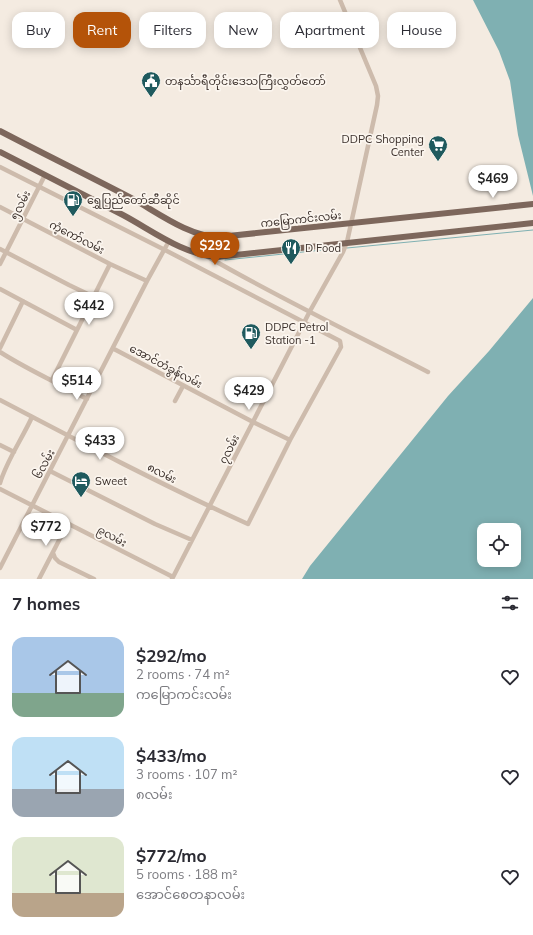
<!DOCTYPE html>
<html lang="en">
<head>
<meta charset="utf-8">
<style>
  :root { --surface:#fff; --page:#f7f7f7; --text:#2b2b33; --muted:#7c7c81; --accent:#b45309 }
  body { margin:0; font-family:Mulish,"Noto Sans Myanmar",sans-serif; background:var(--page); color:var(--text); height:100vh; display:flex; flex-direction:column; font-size:15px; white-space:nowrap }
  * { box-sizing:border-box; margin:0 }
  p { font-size:13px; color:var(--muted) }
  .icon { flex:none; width:22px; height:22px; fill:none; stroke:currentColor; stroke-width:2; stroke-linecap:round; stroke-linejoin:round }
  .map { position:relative; height:579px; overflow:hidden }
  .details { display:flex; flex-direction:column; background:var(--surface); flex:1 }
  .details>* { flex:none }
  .hud { position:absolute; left:12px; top:12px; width:509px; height:36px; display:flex; gap:8px }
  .tools { position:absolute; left:477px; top:523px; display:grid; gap:8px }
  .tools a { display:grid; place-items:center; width:44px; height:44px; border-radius:8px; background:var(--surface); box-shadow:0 2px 10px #0003; font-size:20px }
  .price { position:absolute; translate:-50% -34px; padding:0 9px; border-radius:14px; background:#fff; color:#222; font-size:13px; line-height:26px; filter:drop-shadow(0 1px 2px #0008) }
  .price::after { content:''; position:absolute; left:50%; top:24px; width:12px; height:9px; margin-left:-6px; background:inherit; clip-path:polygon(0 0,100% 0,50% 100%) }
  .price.current { background:var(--accent); color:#fff }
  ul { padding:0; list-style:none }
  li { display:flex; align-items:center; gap:12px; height:100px; padding:0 12px }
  li span { display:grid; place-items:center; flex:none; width:112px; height:80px; border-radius:12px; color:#555 }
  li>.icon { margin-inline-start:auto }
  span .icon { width:48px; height:48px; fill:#fffc; stroke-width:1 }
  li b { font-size:17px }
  h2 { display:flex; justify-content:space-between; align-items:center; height:48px; padding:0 12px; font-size:17px }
  .tag { padding:0 14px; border-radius:12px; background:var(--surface); box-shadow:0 2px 10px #0003; font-size:14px; line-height:36px }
  .tag.current { background:var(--accent); color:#fff }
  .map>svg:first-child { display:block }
</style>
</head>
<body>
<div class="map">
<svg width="533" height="579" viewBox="0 0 533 579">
  <rect width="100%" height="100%" fill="#f4ebe1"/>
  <path fill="#7fb0b2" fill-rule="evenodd" d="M473,0H533V196L518,135L510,81L499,51Z
    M533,298V579H302L310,566L448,396L489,351ZM484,530H514V560H484Z"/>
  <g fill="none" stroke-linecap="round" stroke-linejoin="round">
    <path stroke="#7fb0b2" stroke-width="1" d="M347,248L533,230
      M225,260L342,248"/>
    <path stroke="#cdbbac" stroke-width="4.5" d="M0,167L165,250L340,341L341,347L290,440L253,422L114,349
      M0,207L110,264L147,281
      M0,249L69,285L94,297
      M208,257C279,298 354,334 428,372
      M0,264L45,175
      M0,289L77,330
      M0,348L23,301
      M0,352C28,370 58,383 87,399
      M52,380L110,264
      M0,400C82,443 164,486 248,524L290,440
      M175,401L183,386
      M0,445L14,452
      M50,471L155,524L192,540
      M0,483C7,460 22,439 32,417
      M0,489L173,577
      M53,553L55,558L59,562L94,579
      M0,568L147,281L169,241
      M39,579L68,523
      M172,579L310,311L343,252L347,242L377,105L378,96L376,86L340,0"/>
    <path stroke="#7d675c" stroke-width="6" d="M0,131C44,154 89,176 133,199C158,213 190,237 219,237L533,204
      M0,152C41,173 82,194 123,215C153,231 182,254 217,257L533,223"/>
  </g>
  <defs>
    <symbol id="civic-pin" viewBox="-11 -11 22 30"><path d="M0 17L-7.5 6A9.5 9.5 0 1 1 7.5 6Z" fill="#1f5a5e" stroke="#fbf5ee"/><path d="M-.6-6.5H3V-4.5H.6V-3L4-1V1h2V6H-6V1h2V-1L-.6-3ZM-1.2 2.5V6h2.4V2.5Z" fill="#fff"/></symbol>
    <symbol id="supermarket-pin" viewBox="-11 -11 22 30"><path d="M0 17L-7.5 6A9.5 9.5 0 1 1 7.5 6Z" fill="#1f5a5e" stroke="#fbf5ee"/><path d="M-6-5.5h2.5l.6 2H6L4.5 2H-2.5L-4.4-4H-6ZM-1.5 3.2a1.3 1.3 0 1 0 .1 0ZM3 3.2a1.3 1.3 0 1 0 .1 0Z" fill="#fff"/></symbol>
    <symbol id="fuel-pin" viewBox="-11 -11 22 30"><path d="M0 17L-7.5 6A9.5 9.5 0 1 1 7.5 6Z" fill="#1f5a5e" stroke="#fbf5ee"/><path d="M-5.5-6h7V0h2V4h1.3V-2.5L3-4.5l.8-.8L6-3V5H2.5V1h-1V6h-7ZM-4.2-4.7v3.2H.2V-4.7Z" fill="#fff"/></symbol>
    <symbol id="restaurant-pin" viewBox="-11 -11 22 30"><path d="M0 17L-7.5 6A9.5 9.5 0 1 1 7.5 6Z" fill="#1f5a5e" stroke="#fbf5ee"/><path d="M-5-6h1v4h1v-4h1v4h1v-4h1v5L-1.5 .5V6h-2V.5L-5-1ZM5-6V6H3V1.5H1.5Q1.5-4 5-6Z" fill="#fff"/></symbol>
    <symbol id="hotel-pin" viewBox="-11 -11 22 30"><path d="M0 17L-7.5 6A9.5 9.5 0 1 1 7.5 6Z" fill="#1f5a5e" stroke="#fbf5ee"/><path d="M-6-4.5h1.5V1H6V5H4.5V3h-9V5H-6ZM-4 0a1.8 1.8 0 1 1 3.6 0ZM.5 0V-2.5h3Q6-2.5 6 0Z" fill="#fff"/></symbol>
  </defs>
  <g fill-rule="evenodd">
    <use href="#civic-pin" x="140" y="70" width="22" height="30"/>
    <use href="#supermarket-pin" x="427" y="134" width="22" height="30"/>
    <use href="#fuel-pin" x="62" y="189" width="22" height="30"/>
    <use href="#restaurant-pin" x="280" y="237" width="22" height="30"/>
    <use href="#fuel-pin" x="240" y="322" width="22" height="30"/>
    <use href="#hotel-pin" x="70" y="470" width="22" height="30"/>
  </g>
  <g text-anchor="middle" stroke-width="3.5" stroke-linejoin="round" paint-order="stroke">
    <g font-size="11" fill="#3b302b" stroke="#fbf5ee" text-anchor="start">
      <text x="165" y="85">တနင်္သာရီတိုင်းဒေသကြီးလွှတ်တော်</text>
      <text x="424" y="143" text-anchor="end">DDPC Shopping<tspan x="424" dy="13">Center</tspan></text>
      <text x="87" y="204">ရွှေပြည်တော်ဆီဆိုင်</text>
      <text x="305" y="252">D Food</text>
      <text x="265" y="331">DDPC Petrol<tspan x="265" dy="13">Station -1</tspan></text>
      <text x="95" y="485">Sweet</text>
    </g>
    <g font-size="11" fill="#3b302b" stroke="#fbf5ee">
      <text transform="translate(20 205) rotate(-63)" y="4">၅လမ်း</text>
      <text transform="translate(301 219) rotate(-6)" y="4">ကမြောကင်းလမ်း</text>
      <text transform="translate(77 237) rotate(27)" y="4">ကံ့ကော်လမ်း</text>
      <text transform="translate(166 366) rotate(28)" y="4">အောင်တံခွန်လမ်း</text>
      <text transform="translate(229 449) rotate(-63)" y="4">၇လမ်း</text>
      <text transform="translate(44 464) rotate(-62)" y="4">၆လမ်း</text>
      <text transform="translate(162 473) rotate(27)" y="4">၈လမ်း</text>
      <text transform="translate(112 536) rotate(28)" y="4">၉လမ်း</text>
    </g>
  </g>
</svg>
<div class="tools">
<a><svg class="icon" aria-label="locate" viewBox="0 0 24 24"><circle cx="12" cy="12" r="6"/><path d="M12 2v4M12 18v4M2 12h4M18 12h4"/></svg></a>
</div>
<b class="price" style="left:493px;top:199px">$469</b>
<b class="price current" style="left:215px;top:266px">$292</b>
<b class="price" style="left:89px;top:326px">$442</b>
<b class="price" style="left:77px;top:401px">$514</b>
<b class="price" style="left:249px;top:411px">$429</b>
<b class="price" style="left:100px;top:461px">$433</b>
<b class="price" style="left:46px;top:547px">$772</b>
<div class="hud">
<a class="tag">Buy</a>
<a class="tag current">Rent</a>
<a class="tag">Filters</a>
<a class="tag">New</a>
<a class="tag">Apartment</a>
<a class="tag">House</a>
</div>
</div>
<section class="details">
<h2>7 homes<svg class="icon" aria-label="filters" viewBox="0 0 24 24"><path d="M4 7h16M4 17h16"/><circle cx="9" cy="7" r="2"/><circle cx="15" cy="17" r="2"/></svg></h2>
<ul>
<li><span style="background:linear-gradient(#a9c7e8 70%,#7fa58c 0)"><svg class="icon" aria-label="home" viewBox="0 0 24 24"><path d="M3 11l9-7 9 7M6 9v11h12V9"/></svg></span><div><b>$292/mo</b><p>2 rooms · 74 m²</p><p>ကမြောကင်းလမ်း</p></div><svg class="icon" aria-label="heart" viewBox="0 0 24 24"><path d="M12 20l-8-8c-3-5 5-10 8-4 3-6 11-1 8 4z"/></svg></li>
<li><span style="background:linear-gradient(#bfe0f5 65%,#9aa5b1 0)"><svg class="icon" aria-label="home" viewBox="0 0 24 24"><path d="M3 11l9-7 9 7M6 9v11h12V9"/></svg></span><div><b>$433/mo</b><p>3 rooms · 107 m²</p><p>၈လမ်း</p></div><svg class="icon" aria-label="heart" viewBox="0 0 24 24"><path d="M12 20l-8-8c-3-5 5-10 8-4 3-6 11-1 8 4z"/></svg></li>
<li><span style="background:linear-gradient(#dfe7d0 70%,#b9a48a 0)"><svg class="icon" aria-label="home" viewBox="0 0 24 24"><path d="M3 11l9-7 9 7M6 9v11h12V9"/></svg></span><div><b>$772/mo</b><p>5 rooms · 188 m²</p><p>အောင်စေတနာလမ်း</p></div><svg class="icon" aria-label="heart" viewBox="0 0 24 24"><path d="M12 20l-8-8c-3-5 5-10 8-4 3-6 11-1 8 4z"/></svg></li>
</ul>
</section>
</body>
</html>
